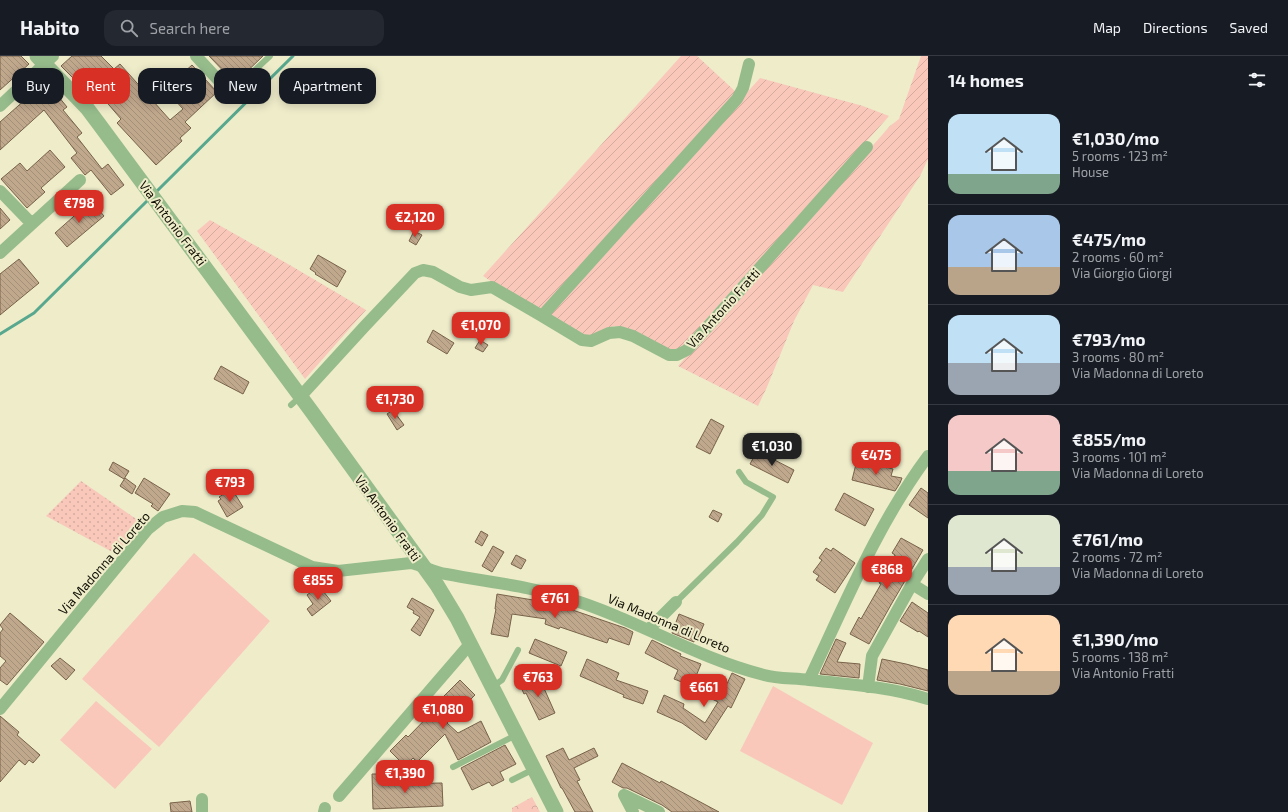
<!DOCTYPE html>
<html lang="en">
<head>
<meta charset="utf-8">
<style>
  :root { --surface:#171b24; --page:#242831; --text:#f1f3f6; --muted:#9ea1a6; --line:#363941; --accent:#d93025 }
  body { margin:0; font-family:"Exo 2",sans-serif; background:var(--page); color:var(--text); height:100vh; display:flex; flex-direction:column; font-size:15px; white-space:nowrap }
  * { box-sizing:border-box; margin:0 }
  p { font-size:13px; color:var(--muted) }
  .icon { flex:none; width:22px; height:22px; fill:none; stroke:currentColor; stroke-width:2; stroke-linecap:round; stroke-linejoin:round }
  .map { position:relative; flex:1; overflow:hidden }
  .sheet { display:flex; flex-direction:column; background:var(--surface); width:360px }
  .sheet>* { flex:none }
  .top-card { position:absolute; left:12px; top:12px; width:380px; height:36px; display:flex; gap:8px }
  .price { position:absolute; translate:-50% -34px; padding:0 9px; border-radius:8px; background:var(--accent); color:#fff; font-size:13px; line-height:26px; filter:drop-shadow(0 1px 2px #0008) }
  .price::after { content:''; position:absolute; left:50%; top:24px; width:12px; height:9px; margin-left:-6px; background:inherit; clip-path:polygon(0 0,100% 0,50% 100%) }
  .price.active { background:#222; color:#fff }
  ul { padding:0; list-style:none }
  li { display:flex; align-items:center; gap:12px; height:100px; padding:0 20px }
  li+li { border-top:1px solid var(--line) }
  li span { display:grid; place-items:center; flex:none; width:112px; height:80px; border-radius:12px; color:#555 }
  li>.icon { margin-inline-start:auto }
  span .icon { width:48px; height:48px; fill:#fffc; stroke-width:1 }
  li b { font-size:17px }
  h2 { display:flex; justify-content:space-between; align-items:center; height:48px; padding:0 20px; font-size:17px }
  .tag { padding:0 14px; border-radius:12px; background:var(--surface); box-shadow:0 2px 10px #0003; font-size:14px; line-height:36px }
  .tag.active { background:var(--accent); color:#fff }
  header { display:flex; align-items:center; gap:24px; box-sizing:border-box; height:56px; padding:0 20px; background:var(--surface); border-bottom:1px solid var(--line) }
  header strong { font-size:19px }
  nav { display:flex; gap:22px; margin-inline-start:auto; font-size:14px }
  .search { width:280px; height:36px; background:var(--page); display:flex; align-items:center; gap:10px; box-sizing:border-box; padding:0 14px; border-radius:12px; color:var(--muted); font-size:15px }
  main { display:flex; flex:1; min-height:0 }
  .map>svg:first-child { display:block }
</style>
</head>
<body>
<header>
<strong>Habito</strong>
<div class="search"><svg class="icon" aria-label="search" viewBox="0 0 24 24"><circle cx="10" cy="10" r="6"/><path d="M15 15l6 6"/></svg>Search here</div>
<nav><a>Map</a><a>Directions</a><a>Saved</a></nav>
</header>
<main>
<div class="map">
<svg width="928" height="756" viewBox="0 0 928 756">
  <defs>
    <pattern id="grass-dots" width="8" height="8" patternUnits="userSpaceOnUse"><rect width="8" height="8" fill="#f9c8bb"/><path d="M2 2h.1M6 6h.1" fill="none" stroke="#d4ab9f" stroke-width="1.8" stroke-linecap="round"/></pattern>
    <pattern id="forest-crowns" width="20" height="18" patternUnits="userSpaceOnUse"><rect width="20" height="18" fill="#f9c8bb"/><path d="M2 6a3 3 0 1 1 6 0M12 15a3 3 0 1 1 6 0" fill="none" stroke="#d4ab9f"/></pattern>
    <pattern id="garden-furrows" width="10" height="10" patternUnits="userSpaceOnUse"><rect width="10" height="10" fill="#f9c8bb"/><path d="M-1 1l2-2M0 10L10 0M9 11l2-2" fill="none" stroke="#d4ab9f"/></pattern>
    <pattern id="building-back-hatch" width="6" height="6" patternUnits="userSpaceOnUse"><rect width="6" height="6" fill="#c0a88d"/><path d="M-1 5l2 2M0 0l6 6M5-1l2 2" fill="none" stroke="#a48f78"/></pattern>
  </defs>
  <rect width="100%" height="100%" fill="#eeecc9"/>
  <path fill="url(#grass-dots)" d="M81,425L142,467L116,498L46,460Z"/>
  <path fill="url(#forest-crowns)" d="M532,741L540,756H512V752Z"/>
  <path fill="url(#garden-furrows)" d="M681,0H697L736,36L546,250L539,254L531,251L483,220Z
    M921,0H928V103L920,120L843,236L813,229L794,265L767,331L758,350L678,310L890,70L899,63Z
    M760,22L863,50L889,60L686,289L677,296L669,294L632,274L614,270L584,282L547,260Z
    M210,164L288,208L366,254L305,323L197,175Z"/>
  <path fill="#f9c8bb" d="M194,497L270,565L159,691L82,623Z
    M773,630L873,687L842,749L740,695Z
    M96,645L152,693L115,733L60,684Z"/>
  <g fill="none" stroke-linecap="round" stroke-linejoin="round">
    <path stroke="#57a88f" stroke-width="3" d="M155,137L293,0
      M0,278L34,257L150,142"/>
  </g>
  <path fill="url(#building-back-hatch)" stroke="#78624a" d="M0,0H21L29,8L0,34Z
    M72,0H101L114,13L120,8L170,64L183,53L165,33L192,9L217,36L185,66L191,72L180,82L182,85L156,109L117,67L121,63L85,21L78,27L61,10Z
    M209,0H263L235,27Z
    M45,26L58,40L67,51L63,54L82,77L77,81L102,113L108,108L124,129L111,139L91,114L85,119L71,102L77,97L44,54L0,94V66Z
    M50,94L65,111L41,132L45,136L27,152L1,123L20,107L27,115Z
    M91,145L104,160L67,191L55,177Z
    M0,152L10,164L0,173Z
    M414,175L422,179L416,189L409,185Z
    M318,199L346,215L337,231L315,218L316,217L310,213Z
    M19,203L39,227L0,259V218Z
    M433,274L454,287L447,298L427,286Z
    M480,284L488,289L483,296L475,292Z
    M221,310L249,326L243,338L214,323Z
    M393,354L404,369L397,374L387,358Z
    M711,363L724,370L710,398L696,391Z
    M757,395L794,414L788,427L750,408Z
    M857,404L893,413L891,420L902,422L900,427L895,435L852,424Z
    M113,406L129,415L124,423L109,414Z
    M125,422L136,430L132,438L120,430Z
    M144,422L170,438L158,455L151,450L153,448L135,437Z
    M921,432L928,437V462L909,449Z
    M232,433L243,451L227,461L218,445L221,443L219,441Z
    M844,437L874,453L865,470L835,454Z
    M713,454L722,458L718,466L709,461Z
    M481,475L488,479L482,490L475,486Z
    M901,482L923,494L892,547L869,588L850,578L859,561L861,563L881,528L879,527L895,499L892,497Z
    M493,490L504,496L492,516L482,510Z
    M826,492L831,495L833,492L855,507L835,537L816,524L819,520L813,516L822,504L819,502Z
    M516,499L526,504L521,513L511,508Z
    M319,530L331,545L312,560L307,553L313,548L307,539Z
    M497,538L533,544V541L553,546L558,547V549L625,572L633,576L629,589L609,582L607,587L560,571L559,573L545,568L546,563L512,558L508,581L491,578L496,553H495Z
    M412,542L434,554L420,580L411,574L420,561L413,557L414,555L407,551Z
    M912,546L928,557V581L919,575L918,576L900,565Z
    M10,557L44,586L7,629L0,624V612L6,605L0,600V577L3,573L0,569Z
    M679,558L704,568L698,582L696,581L694,586L672,577Z
    M535,583L567,596L561,610L529,597Z
    M836,583L846,587L837,606L860,608L859,622L820,618Z
    M652,584L681,598L680,600L701,608L692,630L674,623L678,614L645,597Z
    M60,602L75,614L66,624L51,610Z
    M587,603L619,617L616,624L648,635L643,648L623,641L624,639L580,620Z
    M882,603L906,608L928,614V635L900,628L877,624Z
    M732,617L745,623L731,652L728,650L706,684L682,667L657,656L664,639L684,648L683,652L705,667L718,646L712,643L719,629L725,632Z
    M539,621L555,657L539,664L526,637L524,638L520,629Z
    M460,624L475,639L447,667L458,677L481,665L491,686L458,704L445,678L417,706L413,702L405,710L390,695L406,679L408,681L443,645L441,643Z
    M0,660L19,676L17,679L40,699L33,707L29,704L25,709L19,704L0,726Z
    M505,689L516,708L500,716L504,724L492,730L489,726L472,734L461,712Z
    M563,692L569,704L594,692L598,700L574,712L580,724L577,725L593,756H575L562,732H561L546,700Z
    M622,707L660,727L661,725L719,756H672L662,749L627,732H623L612,726Z
    M372,718H391V725L387,728L442,727L443,750L373,753Z
    M190,745L192,756H171L170,747Z"/>
  <g fill="none" stroke-linecap="round" stroke-linejoin="round">
    <path stroke="#96bc8c" stroke-width="6" d="M239,29L270,0
      M291,349L300,341
      M676,546L737,486L762,459L773,441L746,426L739,416
      M492,631L502,624L518,594
      M453,711L516,679
      M512,724L534,713"/>
    <path stroke="#96bc8c" stroke-width="12" d="M196,0L234,41
      M0,50L53,0
      M0,135L32,168
      M0,197L80,124
      M542,260L582,284L591,285L609,277L620,276L633,280L669,299H677L687,294L867,91
      M300,341L364,271L415,217L423,214L433,216L460,231L471,234L492,231L542,260L737,43L743,32L749,8
      M912,528L928,538
      M649,573L676,546
      M809,624C845,548 878,467 928,400
      M868,631L872,600L912,528L928,503
      M0,653L148,473L163,461L182,455L195,456L312,511L338,515L411,507C423,510 434,516 446,518C487,526 530,530 570,543C636,563 696,602 764,619C778,623 794,622 809,624C848,628 890,631 928,643
      M624,739L659,756
      M624,739L633,756
      M339,740L470,588
      M202,743V756
      M324,756L325,752"/>
    <path stroke="#96bc8c" stroke-width="15" d="M37,0L87,52L99,68L312,356L437,529L457,562L556,756"/>
  </g>
  <g text-anchor="middle" stroke-width="4" stroke-linejoin="round" paint-order="stroke">
    <g font-size="13" fill="#100f04" stroke="#eeecc9">
      <text transform="translate(173 167) rotate(53)" y="5">Via Antonio Fratti</text>
      <text transform="translate(723 252) rotate(-48)" y="5">Via Antonio Fratti</text>
      <text transform="translate(388 462) rotate(54)" y="5">Via Antonio Fratti</text>
      <text transform="translate(104 507) rotate(-49)" y="5">Via Madonna di Loreto</text>
      <text transform="translate(669 567) rotate(23)" y="5">Via Madonna di Loreto</text>
    </g>
  </g>
</svg>
<b class="price" style="left:79px;top:168px">€798</b>
<b class="price" style="left:415px;top:182px">€2,120</b>
<b class="price" style="left:481px;top:290px">€1,070</b>
<b class="price" style="left:395px;top:364px">€1,730</b>
<b class="price active" style="left:772px;top:411px">€1,030</b>
<b class="price" style="left:876px;top:420px">€475</b>
<b class="price" style="left:230px;top:447px">€793</b>
<b class="price" style="left:887px;top:534px">€868</b>
<b class="price" style="left:318px;top:545px">€855</b>
<b class="price" style="left:555px;top:563px">€761</b>
<b class="price" style="left:538px;top:642px">€763</b>
<b class="price" style="left:704px;top:652px">€661</b>
<b class="price" style="left:443px;top:674px">€1,080</b>
<b class="price" style="left:405px;top:738px">€1,390</b>
<div class="top-card">
<a class="tag">Buy</a>
<a class="tag active">Rent</a>
<a class="tag">Filters</a>
<a class="tag">New</a>
<a class="tag">Apartment</a>
</div>
</div>
<section class="sheet">
<h2>14 homes<svg class="icon" aria-label="filters" viewBox="0 0 24 24"><path d="M4 7h16M4 17h16"/><circle cx="9" cy="7" r="2"/><circle cx="15" cy="17" r="2"/></svg></h2>
<ul>
<li><span style="background:linear-gradient(#bfe0f5 75%,#7fa58c 0)"><svg class="icon" aria-label="home" viewBox="0 0 24 24"><path d="M3 11l9-7 9 7M6 9v11h12V9"/></svg></span><div><b>€1,030/mo</b><p>5 rooms · 123 m²</p><p>House</p></div></li>
<li><span style="background:linear-gradient(#a9c7e8 65%,#b9a48a 0)"><svg class="icon" aria-label="home" viewBox="0 0 24 24"><path d="M3 11l9-7 9 7M6 9v11h12V9"/></svg></span><div><b>€475/mo</b><p>2 rooms · 60 m²</p><p>Via Giorgio Giorgi</p></div></li>
<li><span style="background:linear-gradient(#bfe0f5 60%,#9aa5b1 0)"><svg class="icon" aria-label="home" viewBox="0 0 24 24"><path d="M3 11l9-7 9 7M6 9v11h12V9"/></svg></span><div><b>€793/mo</b><p>3 rooms · 80 m²</p><p>Via Madonna di Loreto</p></div></li>
<li><span style="background:linear-gradient(#f6c9c9 70%,#7fa58c 0)"><svg class="icon" aria-label="home" viewBox="0 0 24 24"><path d="M3 11l9-7 9 7M6 9v11h12V9"/></svg></span><div><b>€855/mo</b><p>3 rooms · 101 m²</p><p>Via Madonna di Loreto</p></div></li>
<li><span style="background:linear-gradient(#dfe7d0 65%,#9aa5b1 0)"><svg class="icon" aria-label="home" viewBox="0 0 24 24"><path d="M3 11l9-7 9 7M6 9v11h12V9"/></svg></span><div><b>€761/mo</b><p>2 rooms · 72 m²</p><p>Via Madonna di Loreto</p></div></li>
<li><span style="background:linear-gradient(#ffd9b3 70%,#b9a48a 0)"><svg class="icon" aria-label="home" viewBox="0 0 24 24"><path d="M3 11l9-7 9 7M6 9v11h12V9"/></svg></span><div><b>€1,390/mo</b><p>5 rooms · 138 m²</p><p>Via Antonio Fratti</p></div></li>
</ul>
</section>
</main>
</body>
</html>
